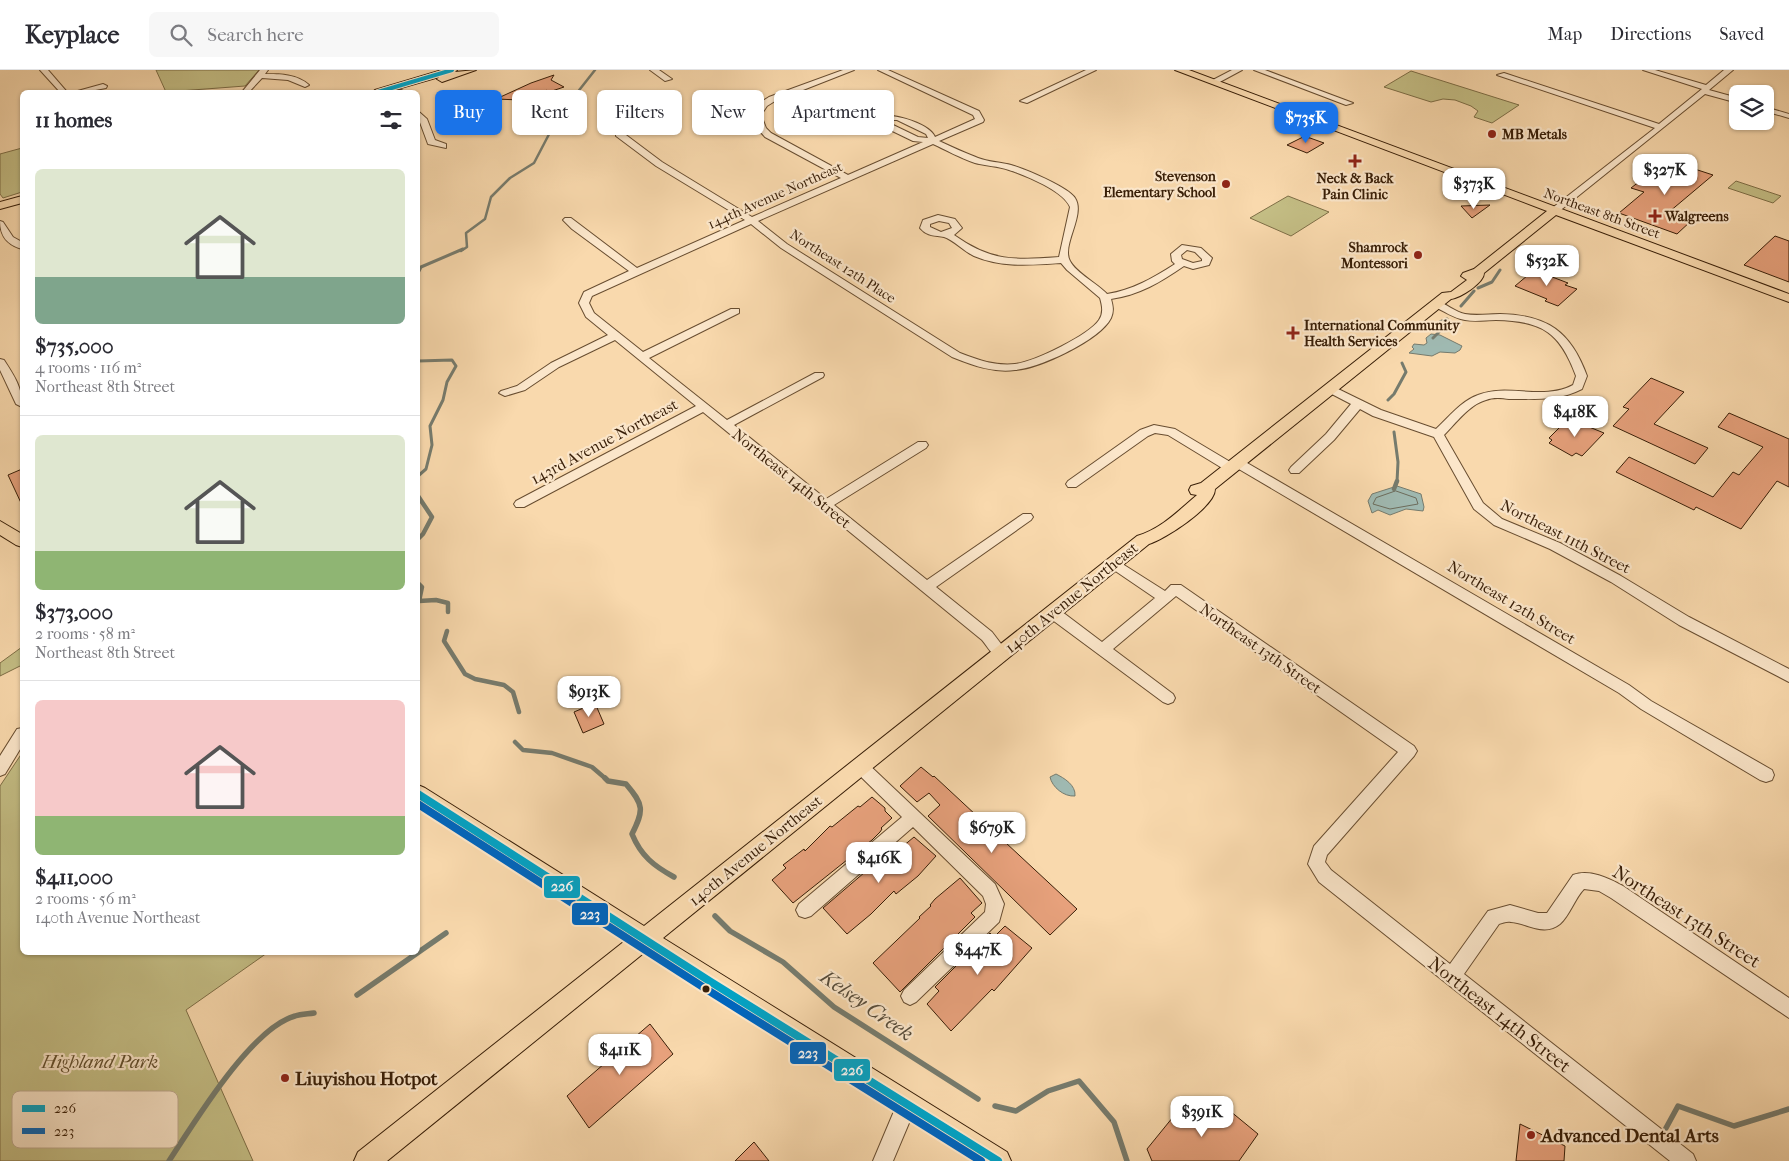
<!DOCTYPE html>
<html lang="en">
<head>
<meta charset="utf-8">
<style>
  :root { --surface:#fff; --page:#f7f7f7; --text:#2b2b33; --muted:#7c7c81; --line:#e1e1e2; --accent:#1a73e8 }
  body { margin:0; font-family:"IM FELL French Canon",serif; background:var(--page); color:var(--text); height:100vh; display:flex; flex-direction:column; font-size:19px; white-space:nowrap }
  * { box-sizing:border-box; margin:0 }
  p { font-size:16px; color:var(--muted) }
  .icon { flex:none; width:28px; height:28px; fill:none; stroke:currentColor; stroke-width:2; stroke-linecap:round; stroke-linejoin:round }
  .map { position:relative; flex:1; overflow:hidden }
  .drawer { position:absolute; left:20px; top:20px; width:400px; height:865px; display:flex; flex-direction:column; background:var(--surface); border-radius:8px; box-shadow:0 1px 4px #0004 }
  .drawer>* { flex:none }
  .hud { position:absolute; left:435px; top:20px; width:475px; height:45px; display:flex; gap:10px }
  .controls { position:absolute; left:1729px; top:15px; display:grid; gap:10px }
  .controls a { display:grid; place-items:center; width:45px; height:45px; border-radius:8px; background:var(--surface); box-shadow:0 1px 4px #0004; font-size:25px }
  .price { position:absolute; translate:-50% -42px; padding:0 11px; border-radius:10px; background:#fff; color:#222; font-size:16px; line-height:32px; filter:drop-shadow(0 1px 2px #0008) }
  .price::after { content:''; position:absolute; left:50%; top:30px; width:15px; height:11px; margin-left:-8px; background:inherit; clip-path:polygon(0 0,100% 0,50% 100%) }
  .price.on { background:var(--accent); color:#fff }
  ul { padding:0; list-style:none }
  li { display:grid; align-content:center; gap:10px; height:265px; padding:0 15px }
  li+li { border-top:1px solid var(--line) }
  li span { display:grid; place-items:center; height:155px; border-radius:8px; color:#555 }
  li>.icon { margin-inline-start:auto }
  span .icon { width:90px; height:90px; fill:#fffc; stroke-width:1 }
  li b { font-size:21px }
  h2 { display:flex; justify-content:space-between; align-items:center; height:60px; padding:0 15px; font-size:21px }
  .tag { padding:0 18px; border-radius:8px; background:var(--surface); box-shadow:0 1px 4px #0004; font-size:18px; line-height:45px }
  .tag.on { background:var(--accent); color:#fff }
  header { display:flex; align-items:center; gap:30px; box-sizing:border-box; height:70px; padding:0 25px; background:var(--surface); border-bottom:1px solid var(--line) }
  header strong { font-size:24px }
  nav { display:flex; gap:28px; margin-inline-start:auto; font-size:18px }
  .search { width:350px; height:45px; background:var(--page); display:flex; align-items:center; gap:12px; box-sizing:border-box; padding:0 18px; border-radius:8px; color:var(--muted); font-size:19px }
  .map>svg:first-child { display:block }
</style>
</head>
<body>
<header>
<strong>Keyplace</strong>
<div class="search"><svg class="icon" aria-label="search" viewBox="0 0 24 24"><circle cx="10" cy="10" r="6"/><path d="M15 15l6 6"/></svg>Search here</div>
<nav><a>Map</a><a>Directions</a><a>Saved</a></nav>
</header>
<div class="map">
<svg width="1789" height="1091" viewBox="0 0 1789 1091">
  <rect width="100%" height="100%" fill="#f9d9ad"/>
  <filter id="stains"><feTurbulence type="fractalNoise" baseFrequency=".004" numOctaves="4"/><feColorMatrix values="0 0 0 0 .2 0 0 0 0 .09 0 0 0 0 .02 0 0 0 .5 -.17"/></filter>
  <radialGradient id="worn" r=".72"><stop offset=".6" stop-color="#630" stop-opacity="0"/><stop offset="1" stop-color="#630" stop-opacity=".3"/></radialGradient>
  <path fill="#c4be85" stroke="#7e6e46" d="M156,0H259L245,16L166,22Z
    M1411,1L1519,35L1492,53L1474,47L1478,41L1471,36L1455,30L1443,29L1431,32L1384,17Z
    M22,78V122L3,128L0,124V84Z
    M1736,111L1781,126L1773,133L1728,118Z
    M1288,126L1329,142L1291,166L1250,148Z
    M22,577V595L0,606V593Z
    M22,683V882L267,883L186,940L253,1091H0V716Z"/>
  <path fill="#9fb9b1" stroke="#767b6d" d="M1431,264L1440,265L1462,276L1460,280L1455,283L1440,282L1432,286L1409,283L1414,279L1412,277L1414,274L1424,275L1427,273L1426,268Z
    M1397,416L1421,424L1424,437L1423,441L1406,439L1390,445L1378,440L1372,443L1368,431L1372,424Z
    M1056,704C1064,708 1076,715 1075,726C1064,727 1052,717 1050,707Z"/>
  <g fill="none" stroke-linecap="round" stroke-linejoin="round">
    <path stroke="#6c6c5c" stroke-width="1" d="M1396,421L1416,428L1418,434L1390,439L1373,434L1376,428Z"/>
    <path stroke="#767b6d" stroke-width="2.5" d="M461,181L467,177L466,163L485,149L491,127L510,108L534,93L558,47L595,0"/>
    <path stroke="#767b6d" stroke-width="3" d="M418,203L421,197L463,179
      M1478,218L1492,212L1500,200
      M1461,236L1474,221
      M1433,268L1439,262L1440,252L1447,249
      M418,291L452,290L456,296L447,312L443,330L430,356L432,375L426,399L418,406
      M1388,330L1394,324L1406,302L1402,293
      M1394,362L1398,392L1397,412"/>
    <path stroke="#767b6d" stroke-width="4.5" d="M1394,419L1397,411
      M418,426L432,447L423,464L418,469
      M418,513L422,517L419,531L436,530L448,533V542
      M447,561L444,571L465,604L475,609L504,615L513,622L519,642
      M515,672L523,680L552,683L592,697L606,709"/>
    <path stroke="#767b6d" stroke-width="5.5" d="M605,708L608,711L626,714C644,735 644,740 632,764C641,786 654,796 674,807
      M715,846L730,861L783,892L834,937L978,1029
      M357,925L446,863
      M995,1036L1016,1041L1048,1021L1079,1011L1114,1052L1127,1091
      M1666,1058L1678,1036L1734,1056L1789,1039
      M169,1091C194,1053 251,958 295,946C301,944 308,944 314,943"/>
  </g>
  <path fill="#e7a17c" stroke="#381e07" d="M554,5L551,10L564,17L549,22L546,20L542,26L523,32L520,30L496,29L531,13Z
    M1303,67L1310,68L1324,73L1307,83L1287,75Z
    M1667,90L1713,105L1669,142L1692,150L1677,164L1619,143L1644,122L1631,118Z
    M1490,135L1472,148L1461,136Z
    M1775,166L1789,171V212L1744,195Z
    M1534,200L1568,213L1565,215L1577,219L1558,236L1545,231L1547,229L1515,216Z
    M1651,308L1684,322L1654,354L1708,378L1695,394L1613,356L1629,339L1623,337Z
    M1729,343L1789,369V417L1777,411L1741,459L1696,437L1694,440L1616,402L1629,387L1713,427L1733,402L1739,405L1763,377L1718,357Z
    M1572,350L1604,363L1582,386L1576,383L1572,386L1549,373L1552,370L1549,368L1566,351L1569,352Z
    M22,399V435L8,405Z
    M595,633L604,654L583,663L574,642Z
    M921,697L933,707L934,706L1077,839L1050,865L928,746L940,735L929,723L917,732L900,716Z
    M872,727L885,738V741L892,748L881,758L882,759L880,762L872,770L793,833L772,810L786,798L783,795L804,779L805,781L830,756L832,757L858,736L860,737Z
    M914,767L936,786L918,806L896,824L894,821L871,844L847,864L823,838L865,802L867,804L899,774L902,777Z
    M960,808L982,833L971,843L975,847L900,922L873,893L920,848L919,847L931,836L930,835L935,829Z
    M1005,856L1032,878L994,921L992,919L951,961L927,934L939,921L935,917L963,889L965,891L990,863L994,867Z
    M650,954L673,984L589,1058L567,1026Z
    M1186,1031L1210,1054L1224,1036L1258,1064L1239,1091H1152L1147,1079Z
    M1520,1054L1565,1076L1564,1091H1516Z
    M754,1072L769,1091H735Z"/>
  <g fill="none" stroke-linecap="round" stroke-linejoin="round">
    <defs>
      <path id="minor" d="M40,0H48L67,22H60Z
        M260,0H268L265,4C280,4 297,4 309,15L305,17L288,10L262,8L249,22H242Z
        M650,0H659L672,9L665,11Z
        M843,0H854L775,31L767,36L761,45L766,58L771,63L848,105L923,72L913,71L882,56L883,46C896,44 930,54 935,67L975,49L973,45L878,0H888L979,41L984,50L983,52L939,71C952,77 965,83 978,88C988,92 1000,92 1011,95C1025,99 1068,117 1075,128C1086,145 1061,175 1070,191C1076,203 1098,214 1107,224C1133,220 1153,208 1175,194L1172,191L1171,184L1182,175L1201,178L1212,188L1209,195L1193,199L1184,196C1161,212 1139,225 1111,229C1113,236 1114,241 1111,248C1100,270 1040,298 1015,300C993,303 972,295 952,287L781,178L751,154L592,226L589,233L594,243L643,282L731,239H739V243L649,288L727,350L815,303H823L824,305L823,307L734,355L826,429L918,372H926L928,375L926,378L834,435L927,510L1023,444H1031L1033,447L1031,450L936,517L992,562L1008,583L1006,587C994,591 989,578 982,570L703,342L524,437H516L514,434L516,431L696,336L615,270L559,297L525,320L505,326L499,323L501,321L517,316L551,293L608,265L586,247L579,233L584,222L629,201L572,159L563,150L565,148H571L637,198L745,150L656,96L616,66V62H622L662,92L752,147L841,108L765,67L758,59L754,47H742L738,45L742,43H755L761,32L769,27ZM890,50H897L926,64L928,68L918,67L889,53ZM933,74C946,80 960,88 975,93C986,96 998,96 1009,100C1025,105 1064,121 1070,137L1059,187C1014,190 992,192 954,165L962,158L955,149L938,145L923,150L920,158C928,167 935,165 944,167C952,169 965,182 974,186C1002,198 1032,195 1061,193L1067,200L1100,228C1102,235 1104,243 1099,250C1089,265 1034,292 1015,294C995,296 978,290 960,283L787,174L758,151ZM939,151L949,153L952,158L941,162L930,157V154ZM1187,180L1195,182L1202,189V191L1193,193L1182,189L1181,185Z
        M1086,0H1096L1027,33L1020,31Z
        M1232,0H1242L1216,14L1209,12Z
        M1254,0H1265L1353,33L1346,35Z
        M1643,0H1655L1706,15L1724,0H1733L1709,20L1738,28V33L1705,24L1557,143H1551V139L1655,58L1497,5L1504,3L1659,54L1702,19Z
        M103,14L107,16L106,18L85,22H74Z
        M397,20H401L405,22H397Z
        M1765,37L1789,44V48L1765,41Z
        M418,41L427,49L435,70L446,74V78L428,74L418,47Z
        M0,151L3,152L13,167L22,172V179C7,175 0,166 0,151Z
        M1437,231C1447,234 1455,242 1465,244C1476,246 1489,244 1500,244C1548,245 1571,262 1587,306L1582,319C1559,331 1535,329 1509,329C1502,328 1493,327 1486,330C1470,334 1456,353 1444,365L1483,433L1502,449L1560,473L1621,506L1689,547L1789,599V612L1679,555L1611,512L1550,479L1494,455L1474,439L1434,367L1373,346L1360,339L1334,370L1299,403H1291L1289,400L1291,397L1326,364L1351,334L1326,321L1324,319L1326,317H1334L1381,340L1436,359C1449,347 1461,331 1478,325C1508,313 1543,331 1573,315L1576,306C1560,262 1542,251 1496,250C1486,250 1475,252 1465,250C1453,248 1444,241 1433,236L1432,234Z
        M0,289L4,290C15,307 22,317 22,337L16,334L0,300Z
        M1154,355L1175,359L1232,393L1234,390H1242L1629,615L1651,631L1772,700L1774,705L1772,710L1766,712L1760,710L1641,639L1619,623L1237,398L1235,401H1227L1168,365L1155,363L1148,366L1076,417H1068L1066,414L1068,411L1140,360Z
        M1113,488L1165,521L1171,515H1181L1414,676L1417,681L1414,686L1327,785L1325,792L1331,800L1450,894L1488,841L1510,835L1538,843H1547L1573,805C1590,799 1608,808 1623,816L1789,928V948L1611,828L1599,821L1584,819C1575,828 1570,845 1560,854C1544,867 1527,853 1511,852C1507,851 1503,853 1499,854L1464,904L1693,1084L1696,1091H1670L1319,812L1308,794L1314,776L1398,682L1176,526L1113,579L1173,624L1175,628L1173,632L1168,634L1163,632L1047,546L1045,542L1047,538L1052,537L1057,538L1102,572L1155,528L1108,496L1106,493L1108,490Z
        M22,658V676L5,704L0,706V686L17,659Z
        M860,689L865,691L995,814L1004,834L999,852L916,932L910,935L904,932L901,926L904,920L985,842L986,834L983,826L913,757L811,846L805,848L799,846L796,840L799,834L902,747L855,701L852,696L855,691Z
        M907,1024L914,1027L917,1034L893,1091H873L900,1027Z"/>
      <path id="major" d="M442,0H457L455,2L476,0L442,12L437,9L439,7L387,22H373L375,20Z
        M1175,0H1189L1789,224V232L1556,145L1484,203C1484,213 1460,228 1451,229L1215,419C1215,437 1165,469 1149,474L663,868L1007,1082L1011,1091H975L645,882L387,1091H354L358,1082L626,870L418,735V715L425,718L644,856L1137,466C1161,459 1178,441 1197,425L1191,424L1189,420L1191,416L1201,413L1442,223L1451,222L1467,210L1461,206L1463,203L1474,199L1547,141Z
        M22,126V133L0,139V132Z
        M0,451L22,464V477L16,475L0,465Z"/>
    </defs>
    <use href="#minor" stroke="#684d30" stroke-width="2"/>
    <use href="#major" stroke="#381e07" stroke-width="2"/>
    <use href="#minor" fill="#fbe6ca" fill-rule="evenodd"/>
    <use href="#major" fill="#f9d9ad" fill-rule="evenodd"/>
    <defs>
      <path id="bus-1-far1" d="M378,22L452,0"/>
      <path id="bus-1" d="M418,724L711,912L998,1091"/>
      <path id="bus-2" d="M418,734L706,919L981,1091"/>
    </defs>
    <use href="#bus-1-far1" stroke="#fbe6ca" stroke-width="6"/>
    <use href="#bus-1" stroke="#fbe6ca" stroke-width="12"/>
    <use href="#bus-2" stroke="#fbe6ca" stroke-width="12"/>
    <use href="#bus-1-far1" stroke="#03a2c4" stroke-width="4"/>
    <use href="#bus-1" stroke="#03a2c4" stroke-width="8"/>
    <use href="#bus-2" stroke="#0065bd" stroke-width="8"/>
  </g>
  <g fill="#8f2418" stroke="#fbe6ca" stroke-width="2">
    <circle cx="1492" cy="64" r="5"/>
    <path d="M1352.5 83.5h5v5h5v5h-5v5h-5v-5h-5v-5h5z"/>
    <circle cx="1226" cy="114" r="5"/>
    <path d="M1652.5 138.5h5v5h5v5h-5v5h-5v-5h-5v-5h5z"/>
    <circle cx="1418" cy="185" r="5"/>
    <path d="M1290.5 255.5h5v5h5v5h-5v5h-5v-5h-5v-5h5z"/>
    <circle cx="285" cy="1008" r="5"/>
    <circle cx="1531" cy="1065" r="5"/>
  </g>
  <circle fill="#381e07" stroke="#fbe6ca" stroke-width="2" cx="706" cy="919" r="4.5"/>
  <g text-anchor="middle" stroke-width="4.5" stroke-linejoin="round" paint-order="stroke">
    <g font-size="14" font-weight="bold" fill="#381e07" stroke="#fbe6ca" text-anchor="start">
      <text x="1502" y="69">MB Metals</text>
      <text x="1216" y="111" text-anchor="end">Stevenson<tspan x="1216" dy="16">Elementary School</tspan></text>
      <text x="1355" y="113" text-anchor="middle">Neck &amp; Back<tspan x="1355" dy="16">Pain Clinic</tspan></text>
      <text x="1665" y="151">Walgreens</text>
      <text x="1408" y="182" text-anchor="end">Shamrock<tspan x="1408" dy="16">Montessori</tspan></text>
      <text x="1304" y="260">International Community<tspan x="1304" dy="16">Health Services</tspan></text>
    </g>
    <g font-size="14" fill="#381e07" stroke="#fbe6ca">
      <text transform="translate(775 125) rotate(-24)" y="5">144th Avenue Northeast</text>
      <text transform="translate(1602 143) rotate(20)" y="5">Northeast 8th Street</text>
      <text transform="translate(843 196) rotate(33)" y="5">Northeast 12th Place</text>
    </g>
    <g font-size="16" fill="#381e07" stroke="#fbe6ca">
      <text transform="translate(604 371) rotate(-28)" y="6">143rd Avenue Northeast</text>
      <text transform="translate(792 408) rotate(39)" y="6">Northeast 14th Street</text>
      <text transform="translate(1566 466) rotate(27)" y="6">Northeast 11th Street</text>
      <text transform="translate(1071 527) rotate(-39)" y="6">140th Avenue Northeast</text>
      <text transform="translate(1512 532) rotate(31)" y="6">Northeast 12th Street</text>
      <text transform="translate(1261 578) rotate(35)" y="6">Northeast 13th Street</text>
      <text transform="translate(755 780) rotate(-39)" y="6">140th Avenue Northeast</text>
    </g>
    <g font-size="19" fill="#381e07" stroke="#fbe6ca">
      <text transform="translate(1687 846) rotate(33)" y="7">Northeast 13th Street</text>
      <text transform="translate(1500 944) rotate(38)" y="7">Northeast 14th Street</text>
    </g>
    <g font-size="19" font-style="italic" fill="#624e2d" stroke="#fbe6ca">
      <text x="100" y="998">Highland Park</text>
    </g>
    <g font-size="19" font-weight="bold" fill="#381e07" stroke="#fbe6ca" text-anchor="start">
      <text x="295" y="1015">Liuyishou Hotpot</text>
      <text x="1541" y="1072">Advanced Dental Arts</text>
    </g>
    <g font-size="21" font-style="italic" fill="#574c3a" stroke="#fbe6ca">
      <text transform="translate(867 935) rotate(35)" y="7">Kelsey Creek</text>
    </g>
  </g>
  <rect x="12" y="1021" width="166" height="57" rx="8" fill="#fbe6ca" stroke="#c0aa90" stroke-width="1"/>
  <rect x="22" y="1035" width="23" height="7" fill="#03a2c4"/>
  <rect x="22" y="1058" width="23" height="6" fill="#0065bd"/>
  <g font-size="14" fill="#381e07">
    <text x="54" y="1043">226</text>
    <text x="54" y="1066">223</text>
  </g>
  <g stroke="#fbe6ca" stroke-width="2">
    <rect x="543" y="805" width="38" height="24" rx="5" fill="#03a2c4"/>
    <rect x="571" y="832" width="38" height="24" rx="5" fill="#0065bd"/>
    <rect x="789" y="971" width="38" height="24" rx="5" fill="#0065bd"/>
    <rect x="833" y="988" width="38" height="24" rx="5" fill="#03a2c4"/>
  </g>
  <g font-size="14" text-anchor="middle" font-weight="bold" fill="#fff">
    <text x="562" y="821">226</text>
    <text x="590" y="849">223</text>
    <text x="808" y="988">223</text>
    <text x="852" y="1005">226</text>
  </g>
  <rect width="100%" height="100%" filter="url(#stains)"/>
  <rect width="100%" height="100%" fill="url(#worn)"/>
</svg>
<div class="controls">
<a><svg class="icon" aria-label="layers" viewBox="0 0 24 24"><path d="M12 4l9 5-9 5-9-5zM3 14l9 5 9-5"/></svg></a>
</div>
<b class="price on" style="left:1306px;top:74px">$735K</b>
<b class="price" style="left:1665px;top:126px">$327K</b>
<b class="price" style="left:1474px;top:140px">$373K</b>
<b class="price" style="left:1547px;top:217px">$532K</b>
<b class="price" style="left:1575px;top:368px">$418K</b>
<b class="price" style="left:589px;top:648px">$913K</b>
<b class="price" style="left:992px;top:784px">$679K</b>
<b class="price" style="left:879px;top:814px">$416K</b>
<b class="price" style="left:978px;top:906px">$447K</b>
<b class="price" style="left:620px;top:1006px">$411K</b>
<b class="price" style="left:1202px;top:1068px">$391K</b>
<div class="hud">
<a class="tag on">Buy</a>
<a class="tag">Rent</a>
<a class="tag">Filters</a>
<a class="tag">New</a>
<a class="tag">Apartment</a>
</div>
<section class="drawer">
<h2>11 homes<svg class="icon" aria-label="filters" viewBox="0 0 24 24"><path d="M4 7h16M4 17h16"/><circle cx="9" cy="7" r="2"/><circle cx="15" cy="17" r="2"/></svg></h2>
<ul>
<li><span style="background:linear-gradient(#dfe7d0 70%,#7fa58c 0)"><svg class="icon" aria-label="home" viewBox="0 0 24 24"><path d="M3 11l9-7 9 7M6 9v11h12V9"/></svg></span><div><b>$735,000</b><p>4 rooms · 116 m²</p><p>Northeast 8th Street</p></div></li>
<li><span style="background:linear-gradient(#dfe7d0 75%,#8fb573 0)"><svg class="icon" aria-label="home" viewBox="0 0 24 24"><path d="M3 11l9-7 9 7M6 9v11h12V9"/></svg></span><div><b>$373,000</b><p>2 rooms · 58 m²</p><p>Northeast 8th Street</p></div></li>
<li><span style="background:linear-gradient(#f6c9c9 75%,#8fb573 0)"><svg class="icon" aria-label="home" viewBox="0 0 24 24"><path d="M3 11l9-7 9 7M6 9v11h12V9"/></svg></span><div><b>$411,000</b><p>2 rooms · 56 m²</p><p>140th Avenue Northeast</p></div></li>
</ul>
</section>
</div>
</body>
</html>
